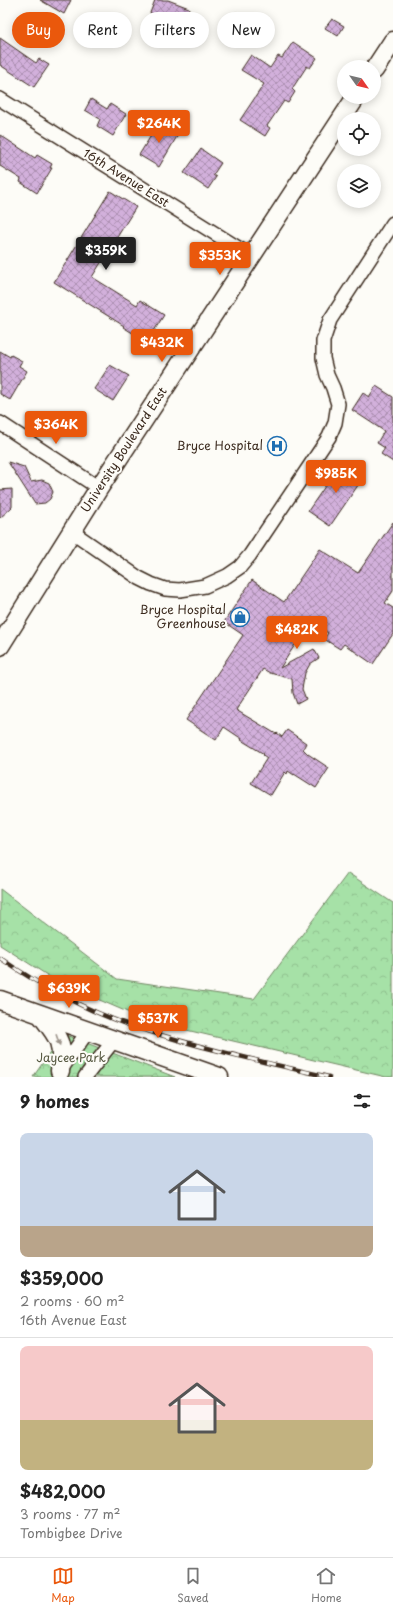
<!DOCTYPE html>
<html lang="en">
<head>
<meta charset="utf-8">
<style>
  :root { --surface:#fff; --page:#f6f6f6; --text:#222; --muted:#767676; --line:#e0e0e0; --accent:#ea580c }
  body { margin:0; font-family:"Playpen Sans",sans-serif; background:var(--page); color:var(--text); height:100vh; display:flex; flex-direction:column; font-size:15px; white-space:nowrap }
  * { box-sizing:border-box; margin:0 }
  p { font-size:13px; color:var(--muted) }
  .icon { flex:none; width:22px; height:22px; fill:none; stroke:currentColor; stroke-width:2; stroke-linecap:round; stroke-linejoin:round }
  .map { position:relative; height:1077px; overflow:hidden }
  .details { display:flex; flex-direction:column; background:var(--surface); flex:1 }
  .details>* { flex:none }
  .banner { position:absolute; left:12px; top:12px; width:369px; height:36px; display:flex; gap:8px }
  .needle { width:26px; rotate:124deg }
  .buttons { position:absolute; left:337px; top:60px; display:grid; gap:8px }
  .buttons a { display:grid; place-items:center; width:44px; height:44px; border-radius:50%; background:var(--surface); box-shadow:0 2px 10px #0003; font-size:20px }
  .price { position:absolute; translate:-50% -34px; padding:0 9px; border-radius:4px; background:var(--accent); color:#fff; font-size:13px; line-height:26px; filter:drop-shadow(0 1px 2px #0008) }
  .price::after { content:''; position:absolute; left:50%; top:24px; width:12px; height:9px; margin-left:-6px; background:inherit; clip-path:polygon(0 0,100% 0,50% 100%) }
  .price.selected { background:#222; color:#fff }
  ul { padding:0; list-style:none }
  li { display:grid; align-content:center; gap:8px; height:212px; padding:0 20px }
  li+li { border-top:1px solid var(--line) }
  li span { display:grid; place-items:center; height:124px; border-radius:8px; color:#555 }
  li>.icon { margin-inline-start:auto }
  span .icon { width:72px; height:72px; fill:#fffc; stroke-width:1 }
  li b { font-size:17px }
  h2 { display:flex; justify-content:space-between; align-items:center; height:48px; padding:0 20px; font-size:17px }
  .chip { padding:0 14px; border-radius:18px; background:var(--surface); box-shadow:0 2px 10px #0003; font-size:14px; line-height:36px }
  .chip.selected { background:var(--accent); color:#fff }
  .tabs { display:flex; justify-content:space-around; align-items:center; height:56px; border-top:1px solid var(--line); background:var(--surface); font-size:11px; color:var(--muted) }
  .tabs a { display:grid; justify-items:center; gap:2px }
  .tabs .selected { color:var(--accent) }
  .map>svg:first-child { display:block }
</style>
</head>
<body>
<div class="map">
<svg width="393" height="1077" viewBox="0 0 393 1077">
  <defs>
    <pattern id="forest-crowns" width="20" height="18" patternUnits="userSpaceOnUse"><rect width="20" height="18" fill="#a6e1a7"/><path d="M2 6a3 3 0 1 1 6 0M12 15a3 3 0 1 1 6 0" fill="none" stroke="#90c18f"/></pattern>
    <pattern id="building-cross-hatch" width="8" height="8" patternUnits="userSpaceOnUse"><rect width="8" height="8" fill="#d2b0db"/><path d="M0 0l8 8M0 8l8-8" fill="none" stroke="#ac8fb1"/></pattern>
  </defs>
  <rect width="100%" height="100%" fill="#fdfcf7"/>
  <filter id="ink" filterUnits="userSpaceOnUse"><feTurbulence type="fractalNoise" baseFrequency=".025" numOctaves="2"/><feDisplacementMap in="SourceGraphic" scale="8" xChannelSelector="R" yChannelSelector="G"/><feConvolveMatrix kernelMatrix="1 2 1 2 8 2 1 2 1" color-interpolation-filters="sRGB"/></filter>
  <g filter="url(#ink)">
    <path fill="url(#forest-crowns)" stroke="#708662" d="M348,873L393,903V1077H386L148,1021L58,982L0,945V889L117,979L254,999Z
      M63,1034L175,1077H33Z"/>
    <path fill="url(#building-cross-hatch)" stroke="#3b2a1e" d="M40,0H71L64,14Z
      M155,0H168L189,8L184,22L173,18L166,36L153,31L159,16L150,13Z
      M236,12L246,19L238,30L228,23Z
      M332,19L344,26L338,36L325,28Z
      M0,38L36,63L39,59L49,65L34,87L0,65Z
      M293,42L317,58L310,68L307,66L292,89L295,92L288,103L284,101L267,126L270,128L265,136L240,120L264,84L241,70L251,55L270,68L278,56L282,58Z
      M91,99L107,109L110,104L126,114L113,136L97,126L100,119L85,110Z
      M160,121L179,133L159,167L139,155Z
      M0,135L35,158L37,155L52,164L50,168H52L37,193L20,182L21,179L0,166Z
      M201,149L221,163L213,175L216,177L208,189L184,173Z
      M110,191L136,207L92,277L137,305L140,300L164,315L147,342L123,327L124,326L54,282Z
      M0,351L10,357L11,355L22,361L19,366L27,371L10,400L0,394Z
      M110,365L129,376L113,401L94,389Z
      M376,386L393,397V462L381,454L385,448L377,443L384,431L352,410L363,393L369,397Z
      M8,462L24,467L31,482L42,480L49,483L53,492L50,499L45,503L35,504Z
      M341,463L363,478L330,526L308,511Z
      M12,489V507L0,518V490Z
      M393,522V591L385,603L393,608V634L373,664L344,644L340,649L324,639L328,633L310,621L307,627L299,622L304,631L280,668L314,649L319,658L310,664L305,673L302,689L306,699L297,704L293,693L292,679L270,673L263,669L236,710L276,734L277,733L282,737L287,730L306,743L303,749L308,754L329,768L316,788L294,774V775L288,771L287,774L285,772L271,795L251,783L267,758L263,755L264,754L241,740L242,739L224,727L216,740L186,720L243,635L224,622L252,580L284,602L320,549L358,573Z"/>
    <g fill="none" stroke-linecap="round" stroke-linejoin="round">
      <defs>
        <path id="street" d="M0,99L251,256
          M0,423L99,488
          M71,531L139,578L151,584L165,589L180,590L205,586L227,576L240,567L250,555L329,437L335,423L338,404L333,388L327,375L323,358V341L330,320L393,223
          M60,1071L88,1031
          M85,1077L114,1040"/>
        <path id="secondary" d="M374,70L393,41
          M0,646L99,488L356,97
          M0,1000L219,1077
          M41,1015C58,1037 64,1042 60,1071"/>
      </defs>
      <use href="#street" stroke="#3b2a1e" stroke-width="16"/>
      <use href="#secondary" stroke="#3b2a1e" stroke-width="21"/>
      <use href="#street" stroke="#fdfcf7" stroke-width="13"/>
      <use href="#secondary" stroke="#fdfcf7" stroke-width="18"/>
      <defs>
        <path id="rail" d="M0,958C37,984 89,1012 132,1026C196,1047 263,1062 329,1077"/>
      </defs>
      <use href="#rail" stroke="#3b2a1e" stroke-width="4.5"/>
      <use href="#rail" stroke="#fdfcf7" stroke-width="3" stroke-dasharray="9" stroke-linecap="butt"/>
    </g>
    <defs><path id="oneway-solid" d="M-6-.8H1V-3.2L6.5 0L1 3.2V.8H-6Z"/></defs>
    <use fill="#9c938a" href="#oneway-solid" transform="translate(58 1040) rotate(71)"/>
  </g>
  <defs>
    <symbol id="hospital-ring" viewBox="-11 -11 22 22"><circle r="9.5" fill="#fdfcf7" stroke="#1f6fb2" stroke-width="1.5"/><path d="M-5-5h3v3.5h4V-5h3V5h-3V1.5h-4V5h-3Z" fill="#1f6fb2"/></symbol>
    <symbol id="shop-ring" viewBox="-11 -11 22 22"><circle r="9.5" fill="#fdfcf7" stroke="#1f6fb2" stroke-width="1.5"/><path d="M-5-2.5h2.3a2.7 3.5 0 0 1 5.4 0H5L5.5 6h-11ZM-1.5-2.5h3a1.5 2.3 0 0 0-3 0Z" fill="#1f6fb2"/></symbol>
  </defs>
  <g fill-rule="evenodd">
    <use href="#hospital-ring" x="266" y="435" width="22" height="22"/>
    <use href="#shop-ring" x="229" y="606" width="22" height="22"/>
  </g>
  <g text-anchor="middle" stroke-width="4" stroke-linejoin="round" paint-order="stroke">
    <g font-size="12" fill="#3b2a1e" stroke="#fdfcf7">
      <text transform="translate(126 178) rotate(32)" y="4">16th Avenue East</text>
      <text transform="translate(124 450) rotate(-57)" y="4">University Boulevard East</text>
    </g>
    <g font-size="12" fill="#3b2a1e" stroke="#fdfcf7" text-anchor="end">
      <text x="263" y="450">Bryce Hospital</text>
      <text x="226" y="614">Bryce Hospital<tspan x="226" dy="14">Greenhouse</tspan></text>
    </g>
    <g font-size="12" fill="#565840" stroke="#fdfcf7">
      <text x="71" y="1062">Jaycee Park</text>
    </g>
  </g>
</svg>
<div class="buttons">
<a><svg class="needle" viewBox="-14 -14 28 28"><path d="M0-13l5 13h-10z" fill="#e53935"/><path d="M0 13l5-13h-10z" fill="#767676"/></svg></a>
<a><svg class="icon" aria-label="locate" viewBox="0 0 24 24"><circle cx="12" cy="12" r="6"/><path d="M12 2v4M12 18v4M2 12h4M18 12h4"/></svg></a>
<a><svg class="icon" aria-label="layers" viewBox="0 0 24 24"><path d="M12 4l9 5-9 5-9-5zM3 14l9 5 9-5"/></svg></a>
</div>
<b class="price" style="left:159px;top:144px">$264K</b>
<b class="price selected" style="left:106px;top:271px">$359K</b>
<b class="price" style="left:220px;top:276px">$353K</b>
<b class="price" style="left:162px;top:363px">$432K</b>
<b class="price" style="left:56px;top:445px">$364K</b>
<b class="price" style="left:336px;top:494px">$985K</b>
<b class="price" style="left:297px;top:650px">$482K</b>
<b class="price" style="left:69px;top:1009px">$639K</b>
<b class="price" style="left:158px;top:1039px">$537K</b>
<div class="banner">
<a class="chip selected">Buy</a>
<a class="chip">Rent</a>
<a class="chip">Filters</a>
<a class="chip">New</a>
</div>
</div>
<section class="details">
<h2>9 homes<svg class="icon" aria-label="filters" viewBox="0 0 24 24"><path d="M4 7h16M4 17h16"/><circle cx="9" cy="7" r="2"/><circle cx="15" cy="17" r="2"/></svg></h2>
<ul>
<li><span style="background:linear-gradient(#c9d6e8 75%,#b9a48a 0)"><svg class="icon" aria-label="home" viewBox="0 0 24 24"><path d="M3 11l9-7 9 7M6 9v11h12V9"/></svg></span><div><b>$359,000</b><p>2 rooms · 60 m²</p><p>16th Avenue East</p></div></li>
<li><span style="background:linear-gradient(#f6c9c9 60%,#c2b280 0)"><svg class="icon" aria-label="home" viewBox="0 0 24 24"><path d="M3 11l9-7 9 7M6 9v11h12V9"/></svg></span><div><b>$482,000</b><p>3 rooms · 77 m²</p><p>Tombigbee Drive</p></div></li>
</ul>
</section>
<nav class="tabs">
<a class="selected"><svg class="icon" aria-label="map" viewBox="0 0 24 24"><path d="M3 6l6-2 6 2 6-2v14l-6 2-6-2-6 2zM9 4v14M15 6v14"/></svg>Map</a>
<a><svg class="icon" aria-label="saved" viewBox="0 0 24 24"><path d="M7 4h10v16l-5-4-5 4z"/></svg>Saved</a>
<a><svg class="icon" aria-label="home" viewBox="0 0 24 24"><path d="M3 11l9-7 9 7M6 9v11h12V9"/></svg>Home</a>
</nav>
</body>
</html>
